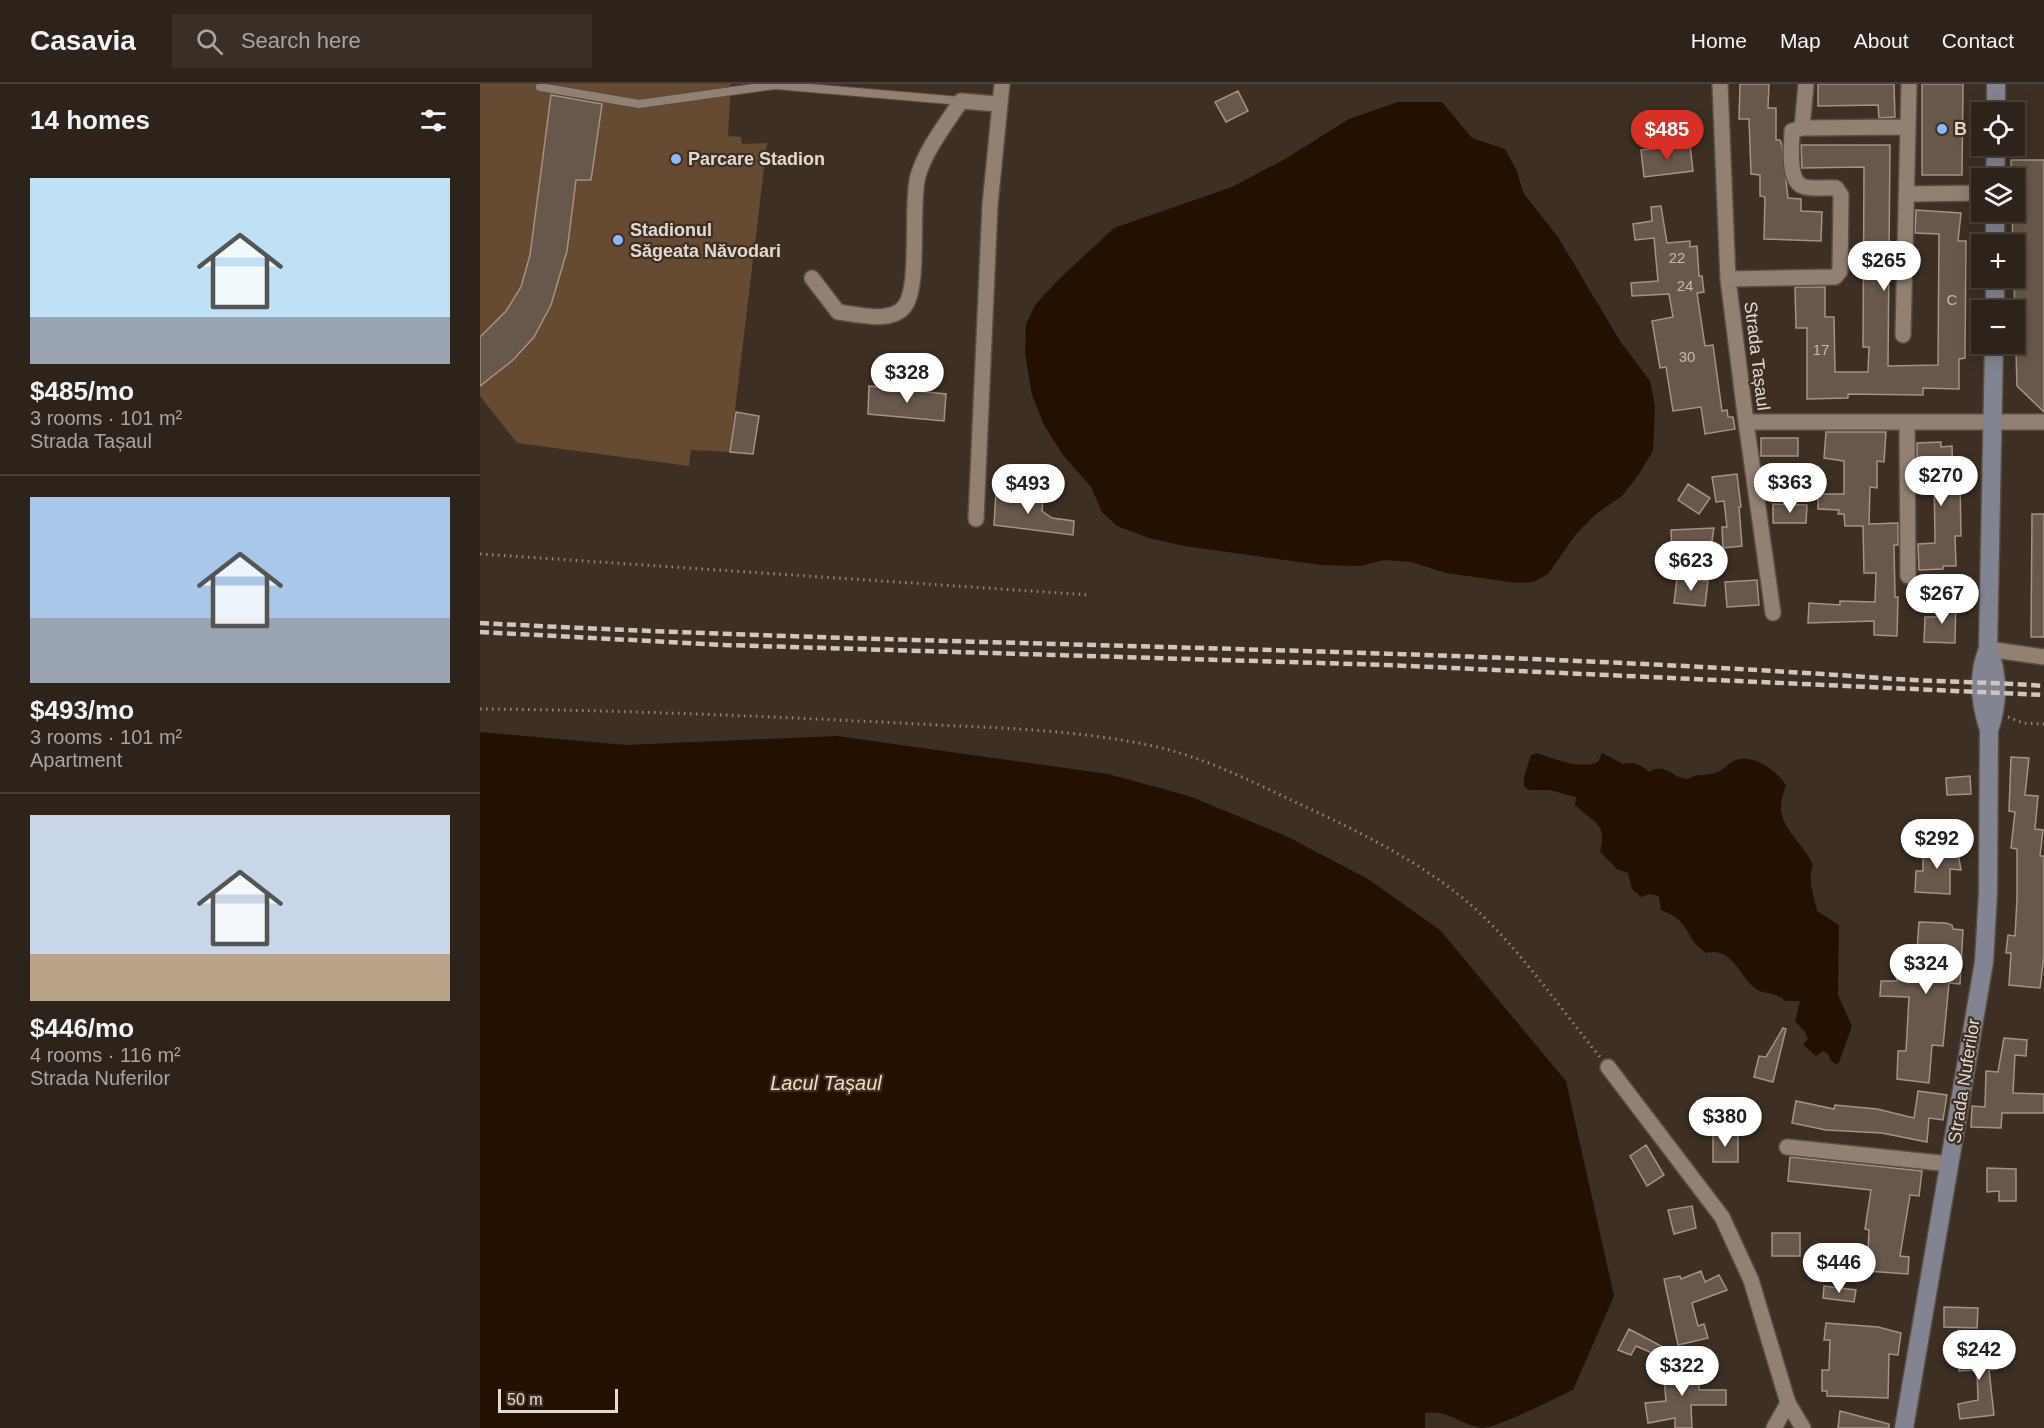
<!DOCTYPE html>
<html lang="en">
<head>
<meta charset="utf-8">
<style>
  :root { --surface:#2e231a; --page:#3a2f27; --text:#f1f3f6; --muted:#a7a4a2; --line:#494039; --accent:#d93025 }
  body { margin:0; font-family:Arial,sans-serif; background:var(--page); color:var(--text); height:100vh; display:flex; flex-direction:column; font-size:22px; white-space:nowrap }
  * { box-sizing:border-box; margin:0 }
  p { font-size:20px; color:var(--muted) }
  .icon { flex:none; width:33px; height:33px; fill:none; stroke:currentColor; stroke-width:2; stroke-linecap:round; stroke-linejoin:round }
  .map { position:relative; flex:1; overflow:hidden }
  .drawer { display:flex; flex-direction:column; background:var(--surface); width:480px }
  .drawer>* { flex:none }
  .controls { position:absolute; left:1491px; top:18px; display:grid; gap:12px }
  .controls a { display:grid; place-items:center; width:54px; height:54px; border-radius:0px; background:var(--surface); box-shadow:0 3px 15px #0003,0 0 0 2px var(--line); font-size:30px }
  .scale { position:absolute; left:18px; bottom:15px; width:120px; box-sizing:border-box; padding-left:6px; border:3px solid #e2d9d1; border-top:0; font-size:16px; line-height:21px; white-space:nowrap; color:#e2d9d1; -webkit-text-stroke:4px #3d2f23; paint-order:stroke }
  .price { position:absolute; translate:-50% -51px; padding:0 14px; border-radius:21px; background:#fff; color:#222; font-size:20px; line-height:39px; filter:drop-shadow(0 2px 3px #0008) }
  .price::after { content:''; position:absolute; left:50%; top:36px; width:18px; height:14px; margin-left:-9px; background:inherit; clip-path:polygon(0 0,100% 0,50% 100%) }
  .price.current { background:var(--accent); color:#fff }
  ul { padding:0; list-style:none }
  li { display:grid; align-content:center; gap:12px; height:318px; padding:0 30px }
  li+li { border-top:2px solid var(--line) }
  li span { display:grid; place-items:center; height:186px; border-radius:0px; color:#555 }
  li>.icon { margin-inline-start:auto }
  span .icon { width:108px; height:108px; fill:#fffc; stroke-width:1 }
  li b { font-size:26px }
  h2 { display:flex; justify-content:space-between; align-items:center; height:72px; padding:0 30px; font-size:26px }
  header { display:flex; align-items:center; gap:36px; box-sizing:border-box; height:84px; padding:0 30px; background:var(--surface); border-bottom:2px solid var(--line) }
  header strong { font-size:28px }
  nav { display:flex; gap:33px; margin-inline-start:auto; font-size:21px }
  .search { width:420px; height:54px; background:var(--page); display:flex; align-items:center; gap:15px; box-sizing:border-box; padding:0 21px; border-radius:0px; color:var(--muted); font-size:22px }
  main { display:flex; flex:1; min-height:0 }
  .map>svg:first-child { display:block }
</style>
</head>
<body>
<header>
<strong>Casavia</strong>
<div class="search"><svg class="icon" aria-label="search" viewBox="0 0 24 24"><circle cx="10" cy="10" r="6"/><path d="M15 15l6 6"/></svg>Search here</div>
<nav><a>Home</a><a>Map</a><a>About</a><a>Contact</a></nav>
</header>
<main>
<section class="drawer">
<h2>14 homes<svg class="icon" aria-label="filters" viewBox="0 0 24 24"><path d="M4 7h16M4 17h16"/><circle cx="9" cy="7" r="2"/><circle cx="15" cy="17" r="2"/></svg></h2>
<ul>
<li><span style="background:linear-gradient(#bfe0f5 75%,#9aa5b1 0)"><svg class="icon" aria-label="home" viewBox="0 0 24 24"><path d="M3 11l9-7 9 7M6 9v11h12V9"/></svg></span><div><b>$485/mo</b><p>3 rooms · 101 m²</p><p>Strada Tașaul</p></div></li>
<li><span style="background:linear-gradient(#a9c7e8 65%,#9aa5b1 0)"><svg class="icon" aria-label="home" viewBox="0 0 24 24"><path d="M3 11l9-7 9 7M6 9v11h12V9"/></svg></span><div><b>$493/mo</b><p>3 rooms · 101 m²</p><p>Apartment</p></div></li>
<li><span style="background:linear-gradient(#c9d6e8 75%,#b9a48a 0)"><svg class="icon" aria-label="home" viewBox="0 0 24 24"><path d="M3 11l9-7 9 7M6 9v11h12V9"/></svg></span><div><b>$446/mo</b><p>4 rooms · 116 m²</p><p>Strada Nuferilor</p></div></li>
</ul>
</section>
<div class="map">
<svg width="1564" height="1344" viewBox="0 0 1564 1344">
  <rect width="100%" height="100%" fill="#3d2f23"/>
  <path fill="#664a32" d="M0,0H251L248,52L261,53L262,60L287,59L250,368L211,366L209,382L37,359L0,312Z"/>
  <path fill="#241001" d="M918,18H962L992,54L1025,65L1036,85L1044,110L1078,153L1140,257L1170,297L1175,322L1173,367L1159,390L1142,412L1116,430L1096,450L1068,490L1053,498L1037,499L966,489L931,478L904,476L880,482L841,481L704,462L669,454L637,442L622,428L611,403L583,371L564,341L552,311L545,269L546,240L555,221L578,196L634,144L752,103L805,75L869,35Z
    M0,648L146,661L357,652L628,690L709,712L808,753L888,795L960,846L1086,997L1134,1212L1093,1306C1075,1314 1018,1344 1002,1344C979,1340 969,1326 945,1329V1344H0Z
    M1057,669C1075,675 1100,686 1118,678L1122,669L1143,680C1153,677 1162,681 1169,688C1185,677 1193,695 1208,695C1216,689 1227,692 1236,689C1243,686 1246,682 1252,678C1270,667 1296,686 1306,701C1304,707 1302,713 1301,719C1298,743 1325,761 1333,781C1327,798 1334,810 1337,827L1359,841L1358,911L1372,942L1358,981L1351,977L1348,970L1343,967L1336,972L1323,961L1328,955L1325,948L1315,937L1320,917H1306C1294,907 1286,911 1276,905C1259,893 1253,862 1226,869C1204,855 1212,837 1181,826L1179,812L1170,810L1161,813L1152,805L1148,789L1136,785C1132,777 1125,775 1120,767C1128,739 1112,738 1095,721L1096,713L1069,706H1049L1044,702V693L1051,671Z"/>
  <path fill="#68584b" stroke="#a49284" stroke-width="1.5" d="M1260,0H1289L1288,24H1296V56H1300L1302,61L1308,114L1321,115V127L1342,128L1341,157L1284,155L1285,113L1280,112V91L1271,90L1269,35H1259Z
    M1338,0H1414L1415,33L1399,34L1398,21L1338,22Z
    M1442,0H1483L1482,91H1442Z
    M758,7L768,27L746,38L735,18Z
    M71,11L122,20L111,96H96L87,167L71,221L54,253L33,276L0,302V253L26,227L41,203L50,171Z
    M1210,61L1213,87L1164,93L1161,66Z
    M1321,61H1410L1408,282L1458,281L1459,150L1435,149L1436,126L1481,129L1478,157H1486L1485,274L1479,275V305L1443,304V311L1368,310V314L1327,315V244H1316L1315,203H1345V233H1354L1355,288H1388L1389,263H1383L1384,83L1322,84Z
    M1531,76H1564V328L1537,302L1532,128H1534V94H1531Z
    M1181,122L1187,159L1210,157V163L1217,162L1219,192H1222L1224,208L1217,209L1225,262L1233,261L1242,327L1247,326L1248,333H1253L1255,345L1225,350L1221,323L1193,327L1186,283L1180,284L1172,237L1193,233L1189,210L1152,212L1151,199L1178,197L1174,154L1155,156L1153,140L1172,137L1171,123Z
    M389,302L466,310L464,337L388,330Z
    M256,328L279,332L273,370L250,368Z
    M1346,348H1406L1404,378L1397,377V404L1390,403L1389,440L1418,439V461H1414L1415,513H1418L1417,552L1394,551V537L1328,539L1329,519L1360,521V517L1395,518L1396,489H1384L1383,442H1365L1364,430H1358L1359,426L1338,425V410H1364V377L1344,374Z
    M1281,354H1318V372H1281Z
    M1461,358V363L1472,362L1473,397L1480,396L1481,452H1475L1476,482H1463V485L1439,486L1438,460L1455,459L1454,384H1437V359Z
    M1257,390L1261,423H1259L1262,462L1243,464L1242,443H1247L1244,417L1236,418L1232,393Z
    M1208,400L1230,414L1219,430L1198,416Z
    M516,408L563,414L562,427L572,434L594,437L593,451L514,441Z
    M1293,420L1327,421L1326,439H1293Z
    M1552,430H1564V553H1551Z
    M1234,444L1231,463L1195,465L1192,470L1191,446Z
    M1197,494L1228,497L1225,522L1194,519Z
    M1277,496L1279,521L1247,523L1245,498Z
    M1463,515H1476L1475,559L1444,558L1445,533H1463Z
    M1531,673L1549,674L1545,711L1558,712L1555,745L1563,746L1560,772H1564V872L1560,904L1529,901L1531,869H1526L1528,851L1535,852L1537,815V765L1531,764L1535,728L1529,727Z
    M1490,692L1491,710L1467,711L1466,694Z
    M1443,763H1477L1481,786L1470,785V810L1435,808L1436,787H1443Z
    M1439,838L1466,839L1472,841L1473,845L1483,846L1480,900L1469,899L1463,962L1452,961L1449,999L1417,995L1418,967H1426L1429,913L1400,912L1401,897H1417L1416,882L1433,883V865L1437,866Z
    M1303,944L1306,945L1293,998L1274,993L1279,972L1286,973Z
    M1524,954L1547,956L1546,972L1535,971L1533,1009L1564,1010V1029H1522L1521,1044L1491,1043L1492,1022L1505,1023L1506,987L1518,988Z
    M1438,1007L1467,1011L1463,1036L1449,1034L1447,1058L1402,1049L1346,1046L1312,1039L1316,1017L1354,1025L1355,1021L1397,1025L1434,1034Z
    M1233,1050L1258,1051V1078H1233Z
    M1166,1061L1184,1091L1167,1102L1150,1072Z
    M1310,1073L1442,1087L1439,1112L1430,1111L1420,1172L1429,1173L1428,1190L1387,1187L1389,1146L1385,1145L1391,1106L1308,1097Z
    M1507,1084L1536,1085V1117H1519V1107L1507,1108Z
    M1212,1122L1216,1144L1194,1150L1188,1126Z
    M1292,1149H1320V1172H1292Z
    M1221,1187L1225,1198L1239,1191L1247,1206L1212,1219L1218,1242L1224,1240L1228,1254L1198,1261L1184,1195L1200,1192L1201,1195Z
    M1344,1202L1376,1206L1374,1218L1343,1214Z
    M1464,1223L1498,1224L1497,1244L1464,1243Z
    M1346,1239L1398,1243L1421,1249L1418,1271L1409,1270L1408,1314L1347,1312V1307H1342V1286H1349L1350,1256H1344Z
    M1149,1245L1183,1263L1179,1272L1156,1262L1151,1271L1138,1266Z
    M1506,1253L1507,1268H1512V1274H1517V1285L1509,1286L1514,1331L1480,1335L1478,1320L1498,1316L1497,1286L1479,1287L1478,1275H1485L1484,1268H1497L1496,1254Z
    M1209,1281V1289H1218L1219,1306H1246V1321H1211L1212,1344H1195V1334L1168,1339L1165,1319L1186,1317L1183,1283Z
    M1360,1327L1409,1340V1344H1358Z"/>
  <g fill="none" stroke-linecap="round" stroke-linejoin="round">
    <defs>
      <path id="lane" d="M60,3L159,20L295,1L481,17"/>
      <path id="street" d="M1240,0L1248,195L1266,338H1564
        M1322,44L1326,0
        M1427,110L1502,109
        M332,194L358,228C376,230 410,240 424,223C441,204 430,120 438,92C446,65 466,40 481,17L518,20
        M1248,195L1355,193L1360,187L1361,111L1356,104C1346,103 1331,106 1322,102C1307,95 1312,60 1312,47L1322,44L1428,43
        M1423,251L1429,0
        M1266,338L1293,529
        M1427,338L1428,492
        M496,435L510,121L522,0
        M1508,565L1564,573
        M1128,983L1242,1133L1271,1196L1308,1319L1323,1344
        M1307,1063L1470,1080
        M1294,1344L1308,1319"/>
      <path id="secondary" d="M1516,28V0
        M1515,94L1516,62
        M1515,160V128
        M1515,226V194
        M1509,646C1500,619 1497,591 1508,565L1514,260
        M1424,1344L1504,878L1508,808L1509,646C1518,620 1519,590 1508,565"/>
    </defs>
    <use href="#lane" stroke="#594d42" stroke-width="10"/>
    <use href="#street" stroke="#594d42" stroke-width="18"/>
    <use href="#secondary" stroke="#594d42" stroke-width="21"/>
    <path stroke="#92867c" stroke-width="3" stroke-dasharray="1.5 4.5" stroke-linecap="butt" d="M0,470L610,511
      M0,625C140,626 280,632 420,639C505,644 590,644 673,662C720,672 767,695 811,716C873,745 940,776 992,822C1040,865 1079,923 1120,973
      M1528,633L1543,639L1564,640"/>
    <use href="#lane" stroke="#928072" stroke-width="8"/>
    <use href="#street" stroke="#928072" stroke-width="15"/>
    <use href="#secondary" stroke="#828491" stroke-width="18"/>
    <path stroke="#d0c6be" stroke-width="4.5" stroke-dasharray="9 4.5" stroke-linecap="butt" d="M0,539C471,564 944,561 1415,595C1464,598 1514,598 1564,602
      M0,548L245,561L907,581L1564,611"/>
  </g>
  <g fill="#8db9fc" stroke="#3d2f23" stroke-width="2">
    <circle cx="1462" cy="45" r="6"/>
    <circle cx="196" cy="75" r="6"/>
    <circle cx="138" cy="156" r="6"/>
  </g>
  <g text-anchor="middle" stroke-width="4.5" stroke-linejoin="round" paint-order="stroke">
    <g font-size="15" fill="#c4b9b0">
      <text x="1197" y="179">22</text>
      <text x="1205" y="207">24</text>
      <text x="1472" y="221">C</text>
      <text x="1341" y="271">17</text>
      <text x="1207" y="278">30</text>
    </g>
    <g font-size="18" font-weight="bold" fill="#e2d9d1" stroke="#3d2f23" text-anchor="start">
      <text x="1474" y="51">B</text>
      <text x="208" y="81">Parcare Stadion</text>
      <text x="150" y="152">Stadionul<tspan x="150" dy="21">Săgeata Năvodari</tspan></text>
    </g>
    <g font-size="18" fill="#e2d9d1" stroke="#3d2f23">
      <text transform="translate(1277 272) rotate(83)" y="6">Strada Tașaul</text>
      <text transform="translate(1484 997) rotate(-81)" y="6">Strada Nuferilor</text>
    </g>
    <g font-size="20" font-style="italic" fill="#fbdabf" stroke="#3d2f23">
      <text x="346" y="1006">Lacul Tașaul</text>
    </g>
  </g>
</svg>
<div class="controls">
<a><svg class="icon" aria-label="locate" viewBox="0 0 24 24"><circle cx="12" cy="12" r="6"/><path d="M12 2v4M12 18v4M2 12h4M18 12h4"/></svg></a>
<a><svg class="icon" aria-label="layers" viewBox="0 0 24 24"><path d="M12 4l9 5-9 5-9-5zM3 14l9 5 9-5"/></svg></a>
<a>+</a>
<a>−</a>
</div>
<div class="scale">50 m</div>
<b class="price current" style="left:1187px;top:77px">$485</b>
<b class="price" style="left:1404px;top:208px">$265</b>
<b class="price" style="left:427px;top:320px">$328</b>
<b class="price" style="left:1461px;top:423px">$270</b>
<b class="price" style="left:1310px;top:430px">$363</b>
<b class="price" style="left:548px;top:431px">$493</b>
<b class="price" style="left:1211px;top:508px">$623</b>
<b class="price" style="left:1462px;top:541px">$267</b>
<b class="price" style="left:1457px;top:786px">$292</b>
<b class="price" style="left:1446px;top:911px">$324</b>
<b class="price" style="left:1245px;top:1064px">$380</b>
<b class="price" style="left:1359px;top:1210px">$446</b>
<b class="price" style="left:1499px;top:1297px">$242</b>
<b class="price" style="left:1202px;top:1313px">$322</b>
</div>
</main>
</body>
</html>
